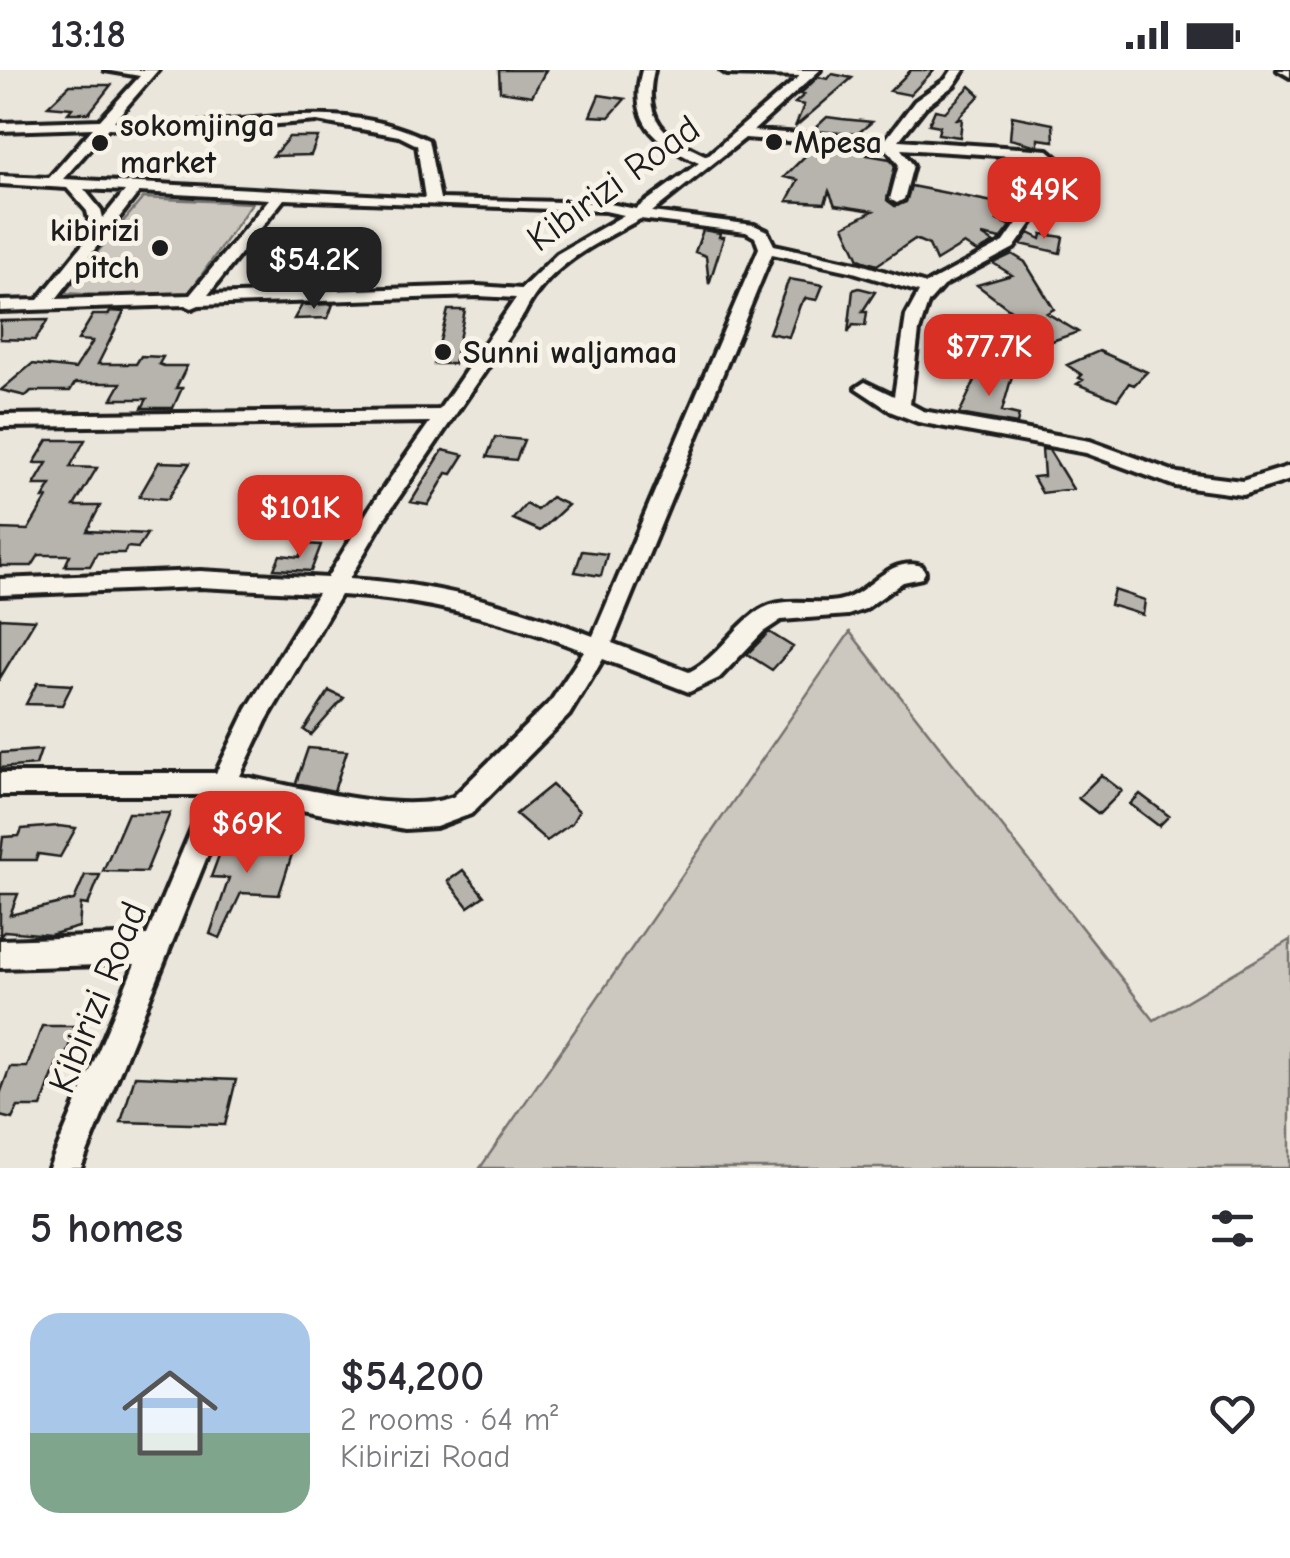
<!DOCTYPE html>
<html lang="en">
<head>
<meta charset="utf-8">
<style>
  :root { --surface:#fff; --page:#f7f7f7; --text:#2b2b33; --muted:#7c7c81; --accent:#d93025 }
  body { margin:0; font-family:"Comic Neue",sans-serif; background:var(--page); color:var(--text); height:100vh; display:flex; flex-direction:column; font-size:38px; white-space:nowrap }
  * { box-sizing:border-box; margin:0 }
  p { font-size:32px; color:var(--muted) }
  .icon { flex:none; width:55px; height:55px; fill:none; stroke:currentColor; stroke-width:2; stroke-linecap:round; stroke-linejoin:round }
  .map { position:relative; height:1098px; overflow:hidden }
  .drawer { display:flex; flex-direction:column; background:var(--surface); flex:1 }
  .drawer>* { flex:none }
  .price { position:absolute; translate:-50% -85px; padding:0 22px; border-radius:20px; background:var(--accent); color:#fff; font-size:32px; line-height:65px; filter:drop-shadow(0 2px 5px #0008) }
  .price::after { content:''; position:absolute; left:50%; top:60px; width:30px; height:22px; margin-left:-15px; background:inherit; clip-path:polygon(0 0,100% 0,50% 100%) }
  .price.current { background:#222; color:#fff }
  ul { padding:0; list-style:none }
  li { display:flex; align-items:center; gap:30px; height:250px; padding:0 30px }
  li span { display:grid; place-items:center; flex:none; width:280px; height:200px; border-radius:30px; color:#555 }
  li>.icon { margin-inline-start:auto }
  span .icon { width:120px; height:120px; fill:#fffc; stroke-width:1 }
  li b { font-size:42px }
  h2 { display:flex; justify-content:space-between; align-items:center; height:120px; padding:0 30px; font-size:42px }
  .status { display:flex; justify-content:space-between; align-items:center; height:70px; padding:0 50px; background:var(--surface); direction:ltr }
  .status svg { height:28px; fill:currentColor }
  .map>svg:first-child { display:block }
</style>
</head>
<body>
<div class="status"><b>13:18</b><svg viewBox="0 0 49 12"><path d="M0 12V9h3v3zM5 12V6h3v6zM10 12V3h3v9zM15 12V0h3v12zM26 1h20v11H26zM47 4h2v5h-2z"/></svg></div>
<div class="map">
<svg width="1290" height="1098" viewBox="0 0 1290 1098">
  <rect width="100%" height="100%" fill="#eae6dc"/>
  <filter id="ink" filterUnits="userSpaceOnUse"><feTurbulence type="fractalNoise" baseFrequency=".01" numOctaves="2"/><feDisplacementMap in="SourceGraphic" scale="20" xChannelSelector="R" yChannelSelector="G"/><feConvolveMatrix kernelMatrix="1 2 1 2 8 2 1 2 1" color-interpolation-filters="sRGB"/></filter>
  <g filter="url(#ink)">
    <path fill="#ccc8c0" stroke="#74726e" stroke-width="2.5" d="M143,128L252,133L184,230L63,223Z
      M850,562L1154,950L1290,870V1098H480Z"/>
    <path fill="#b6b4ac" stroke="#1c1c1c" stroke-width="2.5" d="M499,0H546L532,26L500,21Z
      M911,0H934L910,25L890,21Z
      M832,4L852,8L795,57L804,35L795,33L804,25L800,24L818,7L828,9Z
      M70,15H111L89,43H68L72,38L48,36Z
      M970,16L980,25L957,49H962L960,67L938,64L940,56L929,54L935,40L945,42Z
      M599,25L625,29L609,47L590,46Z
      M1012,46L1053,54L1054,71L1038,69V76L1010,69Z
      M827,47L842,49L872,52L857,64L812,61Z
      M289,67H318L311,85L273,86Z
      M814,77L867,80V85L890,89L895,96L887,130L895,136L906,132L911,116L1003,134L997,150L1011,156L1001,169L982,165L994,173L977,182L964,174L936,191L929,175L915,169L877,195L864,191L859,189L844,156L873,141L835,135L829,121L825,133L787,131L798,110L784,107Z
      M703,160L720,163L719,167H724L709,214L706,186L695,182Z
      M1029,163L1041,169L1042,164L1063,167L1060,183L1021,174Z
      M1012,184L1025,192L1054,239L1047,243L1078,262L1052,271L977,215L1012,205L993,193Z
      M789,209L823,215L817,230L806,228L800,235L789,267L769,263Z
      M859,218L875,222L862,242H867L865,256L853,255L848,263L853,220Z
      M333,234L328,248L294,249L302,235Z
      M448,240H465L454,294H434Z
      M111,241L124,242L98,294H136L141,286L163,287L159,294L164,296H187L176,318H182L173,338H142L147,329H112L121,313H75L70,321H31L26,326L1,320L32,294L75,299L93,271L78,270L93,245H108Z
      M48,250L35,270L0,269V251Z
      M1099,281L1147,302L1134,315L1129,313L1117,330L1077,314L1083,310L1079,308L1082,305L1067,295Z
      M979,302L1012,306L1002,341L1019,345L1017,354L959,344Z
      M495,367L524,370L516,390L487,387Z
      M48,370H85L70,397L97,398L74,436H100L87,461L147,464L138,478L127,477L124,483H97L90,496H65L70,485H39L32,496H0V459L28,460L47,428H43L51,415H34L47,393H34Z
      M1042,379L1049,380L1073,419L1042,423L1033,407L1044,406Z
      M443,380L464,385L452,404L447,403L428,435L411,432Z
      M159,392L190,393L168,429L139,427Z
      M551,427L568,435L540,461L513,449L526,434L537,440Z
      M305,474L321,475L311,501L274,499L280,485L300,487Z
      M582,481L607,484L601,506L575,502Z
      M1114,520L1145,530L1143,545L1110,535Z
      M0,548L35,550L0,608Z
      M769,562L793,577L772,600L747,584Z
      M37,613L72,615L62,635L26,634Z
      M329,621L344,628L311,665L304,660Z
      M308,678L347,681L334,721L296,713Z
      M41,680L36,695L0,698V683Z
      M1101,705L1122,721L1099,744L1078,728Z
      M552,715L579,741L572,753L547,771L516,744Z
      M1140,724L1169,746L1159,756L1130,734Z
      M128,743H170L146,802L103,801Z
      M58,756L76,758L60,787L38,784L36,790H0L3,767L19,766L22,759Z
      M225,769L244,770L242,778L293,781L279,825L241,823L220,868L210,864L229,808L211,807Z
      M463,800L484,826L468,837L448,811Z
      M85,805H100L88,835L81,834L79,857L50,865L5,861L0,866V824H18L10,845L74,830Z
      M42,956H76L63,993H57L41,1037H18L12,1049L0,1046V1024L10,997H27Z
      M135,1006L236,1010L225,1055L121,1052Z"/>
    <g fill="none" stroke-linecap="round" stroke-linejoin="round">
      <defs>
        <path id="minor" d="M105,0H158L114,51C135,52 156,54 176,54C264,53 343,28 428,70L440,129L605,133L636,139L699,93C655,73 628,52 642,0H654C642,50 664,67 707,86L800,6L727,4L721,0H820L753,61L886,69L915,31L946,9L952,0H964L954,15L925,37L899,70L1048,80L1065,95V106L1014,178L943,216L928,233L919,261L910,334L923,341L1090,371L1178,403L1242,411L1290,396V410L1243,425L1175,416L1086,383L918,352L892,342L856,318L865,312L894,326L906,246L919,222L850,201L772,184L612,573L689,602C718,588 733,557 760,540C787,524 817,538 845,529C872,520 889,486 922,496L925,502L922,508L903,512L865,539L848,545L781,550L763,562L719,608L689,622L603,589L569,645L471,744L436,757L405,759L231,727L81,1098H49L135,894L0,898V870L147,865L206,725H0V703H216L247,639L318,523L200,517L0,525V509L200,501L327,508L371,436L430,352L0,357V345L439,340L516,228L478,226L199,235L192,238L185,235L0,241V231L38,230L92,163L87,141L67,118L0,114V106L49,108L93,58L0,61V53L100,50L140,6ZM317,51L399,66L417,75L425,128L63,109L108,58L177,62ZM745,68L886,78L899,95L890,129L897,133L904,129L913,95L901,79L1044,88L1051,96V105L1004,172L926,214L860,194L774,175L767,161L754,155L652,142ZM84,119L125,121L103,148L101,140ZM139,122L269,129L190,225L56,229ZM284,129L605,141L624,145L557,184L521,219L478,216L208,225ZM640,149L746,162L755,167L759,178L593,566C513,535 434,513 349,509L386,446L524,244C548,195 595,174 640,149ZM340,525C426,529 503,550 584,581L551,631L453,727C398,746 299,716 240,706L266,651Z
          M1278,0H1290V7Z"/>
      </defs>
      <use href="#minor" stroke="#1c1c1c" stroke-width="8"/>
      <use href="#minor" fill="#f7f3e8" fill-rule="evenodd"/>
    </g>
  </g>
  <g fill="#1c1c1c" stroke="#f7f3e8" stroke-width="4">
    <circle cx="774" cy="72" r="10"/>
    <circle cx="100" cy="73" r="10"/>
    <circle cx="160" cy="178" r="10"/>
    <circle cx="443" cy="282" r="10"/>
  </g>
  <g text-anchor="middle" stroke-width="10" stroke-linejoin="round" paint-order="stroke">
    <g font-size="32" font-weight="bold" fill="#1c1c1c" stroke="#f7f3e8" text-anchor="start">
      <text x="120" y="66">sokomjinga<tspan x="120" dy="37">market</tspan></text>
      <text x="794" y="83">Mpesa</text>
      <text x="140" y="171" text-anchor="end">kibirizi<tspan x="140" dy="37">pitch</tspan></text>
      <text x="463" y="293">Sunni waljamaa</text>
    </g>
    <g font-size="38" fill="#1c1c1c" stroke="#f7f3e8">
      <text transform="translate(613 113) rotate(-36)" y="13">Kibirizi Road</text>
      <text transform="translate(97 927) rotate(-68)" y="13">Kibirizi Road</text>
    </g>
  </g>
</svg>
<b class="price" style="left:1044px;top:172px">$49K</b>
<b class="price current" style="left:314px;top:242px">$54.2K</b>
<b class="price" style="left:989px;top:329px">$77.7K</b>
<b class="price" style="left:300px;top:490px">$101K</b>
<b class="price" style="left:247px;top:806px">$69K</b>
</div>
<section class="drawer">
<h2>5 homes<svg class="icon" aria-label="filters" viewBox="0 0 24 24"><path d="M4 7h16M4 17h16"/><circle cx="9" cy="7" r="2"/><circle cx="15" cy="17" r="2"/></svg></h2>
<ul>
<li><span style="background:linear-gradient(#a9c7e8 60%,#7fa58c 0)"><svg class="icon" aria-label="home" viewBox="0 0 24 24"><path d="M3 11l9-7 9 7M6 9v11h12V9"/></svg></span><div><b>$54,200</b><p>2 rooms · 64 m²</p><p>Kibirizi Road</p></div><svg class="icon" aria-label="heart" viewBox="0 0 24 24"><path d="M12 20l-8-8c-3-5 5-10 8-4 3-6 11-1 8 4z"/></svg></li>
</ul>
</section>
</body>
</html>
